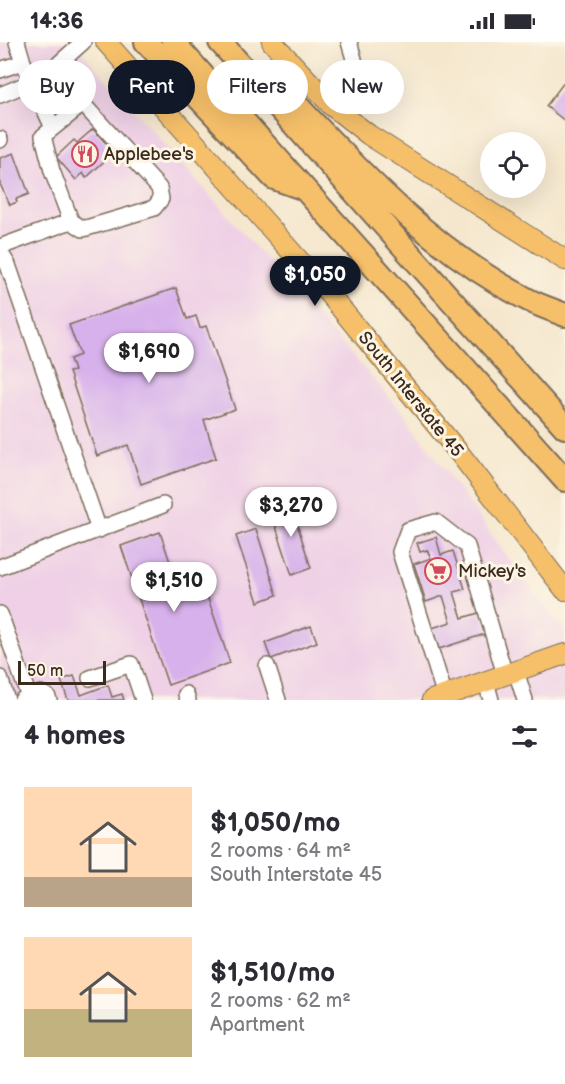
<!DOCTYPE html>
<html lang="en">
<head>
<meta charset="utf-8">
<style>
  :root { --surface:#fff; --page:#f7f7f7; --text:#2b2b33; --muted:#7c7c81; --accent:#111827 }
  body { margin:0; font-family:"Balsamiq Sans",sans-serif; background:var(--page); color:var(--text); height:100vh; display:flex; flex-direction:column; font-size:22px; white-space:nowrap }
  * { box-sizing:border-box; margin:0 }
  p { font-size:20px; color:var(--muted) }
  .icon { flex:none; width:33px; height:33px; fill:none; stroke:currentColor; stroke-width:2; stroke-linecap:round; stroke-linejoin:round }
  .map { position:relative; height:658px; overflow:hidden }
  .details { display:flex; flex-direction:column; background:var(--surface); flex:1 }
  .details>* { flex:none }
  .guide { position:absolute; left:18px; top:18px; width:530px; height:54px; display:flex; gap:12px }
  .tools { position:absolute; left:480px; top:90px; display:grid; gap:12px }
  .tools a { display:grid; place-items:center; width:66px; height:66px; border-radius:50%; background:var(--surface); box-shadow:0 6px 24px #0002; font-size:30px }
  .scale { position:absolute; left:18px; bottom:15px; width:88px; box-sizing:border-box; padding-left:6px; border:3px solid #3b2a1e; border-top:0; font-size:16px; line-height:21px; white-space:nowrap; color:#3b2a1e; -webkit-text-stroke:4px #fcf5e5; paint-order:stroke }
  .price { position:absolute; translate:-50% -51px; padding:0 14px; border-radius:21px; background:#fff; color:#222; font-size:20px; line-height:39px; filter:drop-shadow(0 2px 3px #0008) }
  .price::after { content:''; position:absolute; left:50%; top:36px; width:18px; height:14px; margin-left:-9px; background:inherit; clip-path:polygon(0 0,100% 0,50% 100%) }
  .price.active { background:var(--accent); color:#fff }
  ul { padding:0; list-style:none }
  li { display:flex; align-items:center; gap:18px; height:150px; padding:0 24px }
  li span { display:grid; place-items:center; flex:none; width:168px; height:120px; border-radius:0px; color:#555 }
  li>.icon { margin-inline-start:auto }
  span .icon { width:72px; height:72px; fill:#fffc; stroke-width:1 }
  li b { font-size:26px }
  h2 { display:flex; justify-content:space-between; align-items:center; height:72px; padding:0 24px; font-size:26px }
  .tag { padding:0 21px; border-radius:27px; background:var(--surface); box-shadow:0 6px 24px #0002; font-size:21px; line-height:54px }
  .tag.active { background:var(--accent); color:#fff }
  .status { display:flex; justify-content:space-between; align-items:center; height:42px; padding:0 30px; background:var(--surface); direction:ltr }
  .status svg { height:16px; fill:currentColor }
  .map>svg:first-child { display:block }
</style>
</head>
<body>
<div class="status"><b>14:36</b><svg viewBox="0 0 49 12"><path d="M0 12V9h3v3zM5 12V6h3v6zM10 12V3h3v9zM15 12V0h3v12zM26 1h20v11H26zM47 4h2v5h-2z"/></svg></div>
<div class="map">
<svg width="565" height="658" viewBox="0 0 565 658">
  <rect width="100%" height="100%" fill="#fcf5e5"/>
  <filter id="ink" filterUnits="userSpaceOnUse"><feTurbulence type="fractalNoise" baseFrequency=".0167" numOctaves="2"/><feDisplacementMap in="SourceGraphic" scale="12" xChannelSelector="R" yChannelSelector="G"/><feConvolveMatrix kernelMatrix="1 2 1 2 8 2 1 2 1" color-interpolation-filters="sRGB"/></filter>
  <filter id="wash" filterUnits="userSpaceOnUse"><feTurbulence type="fractalNoise" baseFrequency=".008" numOctaves="4" result="noise"/><feDisplacementMap in="SourceGraphic" scale="24" xChannelSelector="R" yChannelSelector="G"/><feGaussianBlur stdDeviation="1.35" result="paint"/><feColorMatrix in="noise" values="0 0 0 0 0 0 0 0 0 0 0 0 0 0 0 0 0 1.4 0 .05"/><feComposite in="paint" operator="in"/></filter>
  <g filter="url(#wash)">
    <rect width="100%" height="100%" fill="#f5e7cd"/>
    <path fill="#efd0e6" d="M0,0H73L406,374L538,557L565,588V658H0Z"/>
    <g id="blocks">
      <path fill="#d7b1eb" d="M565,39V79L546,64Z
        M93,87L114,110L86,136L83,131L76,138L56,115L74,98L77,101Z
        M14,111L29,152L16,157L17,160L10,163L0,142V116Z
        M176,246L187,277L196,274L200,286L206,284L235,367L204,378L216,416L141,442L128,403L97,414L69,330L74,329L70,317L80,313L69,283Z
        M290,460L311,526L292,533L270,467Z
        M256,487L277,553L258,560L236,494Z
        M160,490L180,550L203,542L230,621L168,643L121,504Z
        M436,495L441,513L453,509L465,547L454,550L462,576L482,570L488,591L439,607L432,586L451,580L443,554L426,560L414,522L431,516L427,508L420,510L417,501Z
        M311,584L317,600L271,617L265,601Z
        M74,634L81,653L108,643L112,655L122,652L124,658H68L61,638Z"/>
    </g>
  </g>
  <g filter="url(#ink)">
    <use href="#blocks" fill-opacity="0" stroke="#7c6c5b" stroke-width="1.5"/>
    <g fill="none" stroke-linecap="round" stroke-linejoin="round">
      <defs>
        <path id="minor" d="M17,0L23,20L53,86
          M349,0L354,17
          M0,28L23,20
          M0,53L44,35L83,0
          M83,62L159,146L161,157L154,166L83,187L71,179L52,129L43,94Z
          M0,97V98
          M0,205L71,179
          M0,210L8,223L99,488
          M0,525L163,463
          M0,572L30,658
          M267,624L278,658
          M516,629L525,658
          M0,636L7,658
          M90,636L131,622L143,658
          M486,640L491,658
          M186,652L188,658
          M445,654L400,510L408,488L436,480L467,504L505,633
          M22,658L41,651L48,655L49,658"/>
        <path id="major" d="M106,0L334,258L460,412L565,548
          M272,0L332,64L369,93L565,218
          M432,658L565,612"/>
        <path id="highway" d="M146,0L274,136L302,146
          M173,0L565,438
          M220,0L565,385
          M291,57C361,131 431,207 523,255C536,263 551,267 565,273"/>
      </defs>
      <use href="#minor" stroke="#7c6c5b" stroke-width="18"/>
      <use href="#major" stroke="#7c6c5b" stroke-width="22"/>
      <use href="#highway" stroke="#7c6c5b" stroke-width="26"/>
      <use href="#minor" stroke="#fff" stroke-width="15"/>
      <use href="#major" stroke="#f6c06b" stroke-width="20"/>
      <use href="#highway" stroke="#f6c06b" stroke-width="22"/>
    </g>
  </g>
  <defs>
    <symbol id="restaurant-ring" viewBox="-11 -11 22 22"><circle r="9.5" fill="#fcf5e5" stroke="#d1495b" stroke-width="1.5"/><path d="M-5-6h1v4h1v-4h1v4h1v-4h1v5L-1.5 .5V6h-2V.5L-5-1ZM5-6V6H3V1.5H1.5Q1.5-4 5-6Z" fill="#d1495b"/></symbol>
    <symbol id="supermarket-ring" viewBox="-11 -11 22 22"><circle r="9.5" fill="#fcf5e5" stroke="#d1495b" stroke-width="1.5"/><path d="M-6-5.5h2.5l.6 2H6L4.5 2H-2.5L-4.4-4H-6ZM-1.5 3.2a1.3 1.3 0 1 0 .1 0ZM3 3.2a1.3 1.3 0 1 0 .1 0Z" fill="#d1495b"/></symbol>
  </defs>
  <g fill-rule="evenodd">
    <use href="#restaurant-ring" x="70" y="97" width="30" height="30"/>
    <use href="#supermarket-ring" x="423" y="514" width="30" height="30"/>
  </g>
  <g text-anchor="middle" stroke-width="6" stroke-linejoin="round" paint-order="stroke">
    <g font-size="18" fill="#3b2a1e" stroke="#fcf5e5" text-anchor="start">
      <text x="104" y="118">Applebee's</text>
      <text x="458" y="535">Mickey's</text>
    </g>
    <g font-size="18" fill="#3b2a1e" stroke="#fcf5e5">
      <text transform="translate(411 352) rotate(51)" y="6">South Interstate 45</text>
    </g>
  </g>
</svg>
<div class="tools">
<a><svg class="icon" aria-label="locate" viewBox="0 0 24 24"><circle cx="12" cy="12" r="6"/><path d="M12 2v4M12 18v4M2 12h4M18 12h4"/></svg></a>
</div>
<div class="scale">50 m</div>
<b class="price active" style="left:315px;top:265px">$1,050</b>
<b class="price" style="left:149px;top:342px">$1,690</b>
<b class="price" style="left:291px;top:496px">$3,270</b>
<b class="price" style="left:174px;top:571px">$1,510</b>
<div class="guide">
<a class="tag">Buy</a>
<a class="tag active">Rent</a>
<a class="tag">Filters</a>
<a class="tag">New</a>
</div>
</div>
<section class="details">
<h2>4 homes<svg class="icon" aria-label="filters" viewBox="0 0 24 24"><path d="M4 7h16M4 17h16"/><circle cx="9" cy="7" r="2"/><circle cx="15" cy="17" r="2"/></svg></h2>
<ul>
<li><span style="background:linear-gradient(#ffd9b3 75%,#b9a48a 0)"><svg class="icon" aria-label="home" viewBox="0 0 24 24"><path d="M3 11l9-7 9 7M6 9v11h12V9"/></svg></span><div><b>$1,050/mo</b><p>2 rooms · 64 m²</p><p>South Interstate 45</p></div></li>
<li><span style="background:linear-gradient(#ffd9b3 60%,#c2b280 0)"><svg class="icon" aria-label="home" viewBox="0 0 24 24"><path d="M3 11l9-7 9 7M6 9v11h12V9"/></svg></span><div><b>$1,510/mo</b><p>2 rooms · 62 m²</p><p>Apartment</p></div></li>
</ul>
</section>
</body>
</html>
